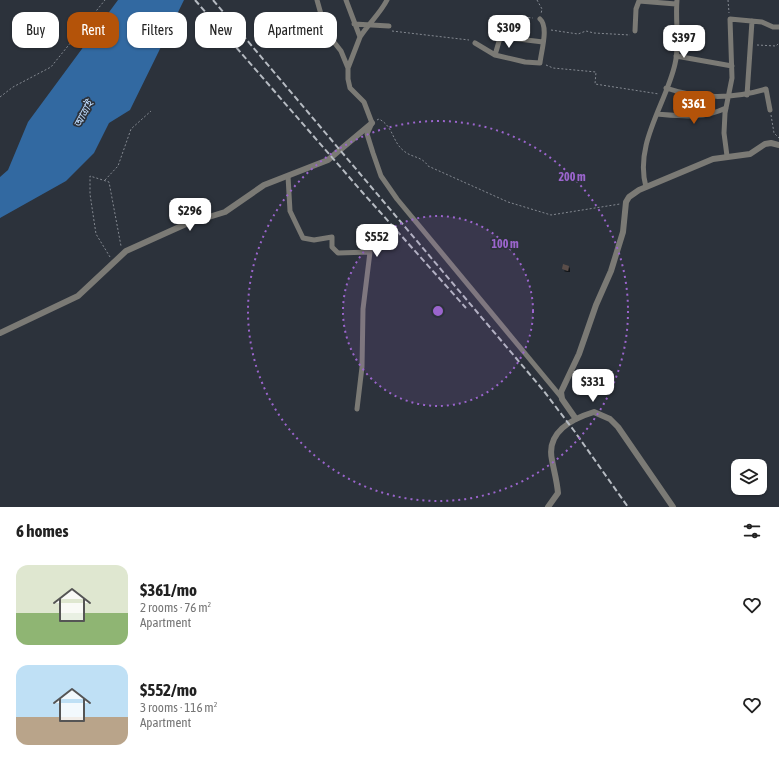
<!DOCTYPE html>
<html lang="en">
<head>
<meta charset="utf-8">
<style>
  :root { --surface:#fff; --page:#f6f6f6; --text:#222; --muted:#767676; --accent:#b45309 }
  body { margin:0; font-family:"Asap Condensed","Noto Sans Bengali",sans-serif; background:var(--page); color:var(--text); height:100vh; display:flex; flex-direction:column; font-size:15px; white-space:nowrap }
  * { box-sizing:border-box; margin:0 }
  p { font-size:13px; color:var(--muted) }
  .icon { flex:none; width:22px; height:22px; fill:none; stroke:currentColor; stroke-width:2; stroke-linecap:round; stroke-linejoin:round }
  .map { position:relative; height:507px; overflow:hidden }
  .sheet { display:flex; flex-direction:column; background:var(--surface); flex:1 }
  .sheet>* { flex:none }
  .guide { position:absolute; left:12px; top:12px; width:400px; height:36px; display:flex; gap:8px }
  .controls { position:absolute; left:731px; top:459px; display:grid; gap:8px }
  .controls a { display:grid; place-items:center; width:36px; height:36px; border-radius:8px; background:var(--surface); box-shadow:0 1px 3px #0004; font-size:20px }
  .price { position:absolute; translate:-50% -34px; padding:0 9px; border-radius:8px; background:#fff; color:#222; font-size:13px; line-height:26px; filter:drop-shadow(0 1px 2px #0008) }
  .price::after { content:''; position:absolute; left:50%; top:24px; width:12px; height:9px; margin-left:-6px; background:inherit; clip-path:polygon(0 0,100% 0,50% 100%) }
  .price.current { background:var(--accent); color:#fff }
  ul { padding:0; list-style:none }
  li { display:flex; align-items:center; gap:12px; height:100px; padding:0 16px }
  li span { display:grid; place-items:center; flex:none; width:112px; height:80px; border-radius:12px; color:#555 }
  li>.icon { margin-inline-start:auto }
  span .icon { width:48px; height:48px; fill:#fffc; stroke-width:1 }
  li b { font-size:17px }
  h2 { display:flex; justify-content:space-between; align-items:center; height:48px; padding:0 16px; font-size:17px }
  .chip { padding:0 14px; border-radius:12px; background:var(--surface); box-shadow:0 1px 3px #0004; font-size:14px; line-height:36px }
  .chip.current { background:var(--accent); color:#fff }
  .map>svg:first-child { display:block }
</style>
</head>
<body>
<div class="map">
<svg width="779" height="507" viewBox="0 0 779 507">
  <defs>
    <filter id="shadow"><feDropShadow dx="2.5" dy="2.5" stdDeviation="0" flood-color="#0009"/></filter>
  </defs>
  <rect width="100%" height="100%" fill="#2c323b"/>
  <path fill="#3269a1" d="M118,0H184L130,110L109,123L94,153L66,181L0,218V177L8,170L28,122Z"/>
  <path fill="#5a4e49" filter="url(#shadow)" d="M563,264L569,266L568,271L562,269Z"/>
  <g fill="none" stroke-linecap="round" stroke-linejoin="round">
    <path stroke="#848991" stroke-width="1" stroke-dasharray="2 2" stroke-linecap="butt" d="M537,0L542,9L541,14
      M728,0L729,13
      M551,30L578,34L586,31L594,33L630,35
      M392,31L469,40
      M504,31L508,16L533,18
      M757,45L776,46L779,43
      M546,65L553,68L596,72L595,84L659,94
      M0,97L13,87L51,67L105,0
      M771,115L774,133L779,138
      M377,120L379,119C394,127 392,142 404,151C412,158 422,156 428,166L508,202L551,215L620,204
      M105,180L118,166L131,129L151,111
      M110,257L96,234L90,194V176L109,182L121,246"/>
    <path stroke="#7b7a75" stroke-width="5" d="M317,0L326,32L341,51L348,68
      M346,0L360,37L348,68V79L350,88L364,102L372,123L367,134L373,153L381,176L397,199L562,398
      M354,24L389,26
      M635,31L636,9L639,1L676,4
      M360,37C368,24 380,14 387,0
      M475,43L495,55L525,62L540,63C541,52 549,27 540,19
      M495,55L500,38L502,37L543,42
      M676,56L732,66
      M666,88C698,99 734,99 766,89L770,110
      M747,95L752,21
      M657,114C681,116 703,119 726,108
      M727,156L724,133L725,113L732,78L730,19L762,22L773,27H779
      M288,176L290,211L303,238L314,240L332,237V247L338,253L370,252L363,309L362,367L357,409
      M646,187C634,144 666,104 675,64C680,44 675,21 677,0"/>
    <path stroke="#7b7a75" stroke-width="6" d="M0,333L78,296L126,251L186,224L225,212L264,185L328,160L372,123
      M576,419L562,399L561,392L579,354L596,305L611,271L623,232L626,202L629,197L639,190L713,159L750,154L765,144L771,143L779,145
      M548,507L558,493C557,481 554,471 552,460C546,433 571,419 594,412L610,419L618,427L673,507"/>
    <path stroke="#b6bbc2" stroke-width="2" stroke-dasharray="6 3" stroke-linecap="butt" d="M195,0L363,193L466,308
      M213,0L543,390L575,432L628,507"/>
  </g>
  <circle cx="438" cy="311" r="95" fill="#9b65cd" fill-opacity=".12"/>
  <g fill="none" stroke="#9b65cd" stroke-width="2" stroke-dasharray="2 4">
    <circle cx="438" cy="311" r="95"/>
    <circle cx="438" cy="311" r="190"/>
  </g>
  <g text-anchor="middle" stroke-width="3.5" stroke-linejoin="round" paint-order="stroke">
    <g font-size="11" font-style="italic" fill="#bfdcfd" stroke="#2c323b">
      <text transform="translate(83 114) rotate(-62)" y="4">আত্রাই</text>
    </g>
  </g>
  <circle cx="438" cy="311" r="6" fill="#9b65cd" stroke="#2c323b" stroke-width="2"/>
  <g font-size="12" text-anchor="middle" font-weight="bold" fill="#9b65cd" stroke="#2c323b" stroke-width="3.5" stroke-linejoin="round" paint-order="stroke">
    <text x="572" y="181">200 m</text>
    <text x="505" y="248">100 m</text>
  </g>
</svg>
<div class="controls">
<a><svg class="icon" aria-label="layers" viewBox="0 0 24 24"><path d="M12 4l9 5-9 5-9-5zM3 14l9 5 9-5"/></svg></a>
</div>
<b class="price" style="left:509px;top:49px">$309</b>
<b class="price" style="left:684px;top:59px">$397</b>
<b class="price current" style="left:694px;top:125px">$361</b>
<b class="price" style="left:190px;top:232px">$296</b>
<b class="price" style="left:377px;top:258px">$552</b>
<b class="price" style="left:593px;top:403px">$331</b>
<div class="guide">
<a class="chip">Buy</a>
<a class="chip current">Rent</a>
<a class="chip">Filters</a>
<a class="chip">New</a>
<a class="chip">Apartment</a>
</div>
</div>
<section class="sheet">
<h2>6 homes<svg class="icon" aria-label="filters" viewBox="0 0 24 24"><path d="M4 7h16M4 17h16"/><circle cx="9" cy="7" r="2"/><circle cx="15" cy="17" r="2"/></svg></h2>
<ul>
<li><span style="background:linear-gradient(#dfe7d0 60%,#8fb573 0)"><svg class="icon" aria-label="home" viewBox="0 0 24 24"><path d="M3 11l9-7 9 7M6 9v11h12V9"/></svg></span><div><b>$361/mo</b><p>2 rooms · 76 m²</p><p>Apartment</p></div><svg class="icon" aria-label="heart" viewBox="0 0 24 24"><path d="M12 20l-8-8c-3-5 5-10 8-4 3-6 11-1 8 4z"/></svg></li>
<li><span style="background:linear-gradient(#bfe0f5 65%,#b9a48a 0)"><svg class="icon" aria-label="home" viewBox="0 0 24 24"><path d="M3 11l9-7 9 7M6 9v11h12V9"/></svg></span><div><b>$552/mo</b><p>3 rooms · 116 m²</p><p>Apartment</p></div><svg class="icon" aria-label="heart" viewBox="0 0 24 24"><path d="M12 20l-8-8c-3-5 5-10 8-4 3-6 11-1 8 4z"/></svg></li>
</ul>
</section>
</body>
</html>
